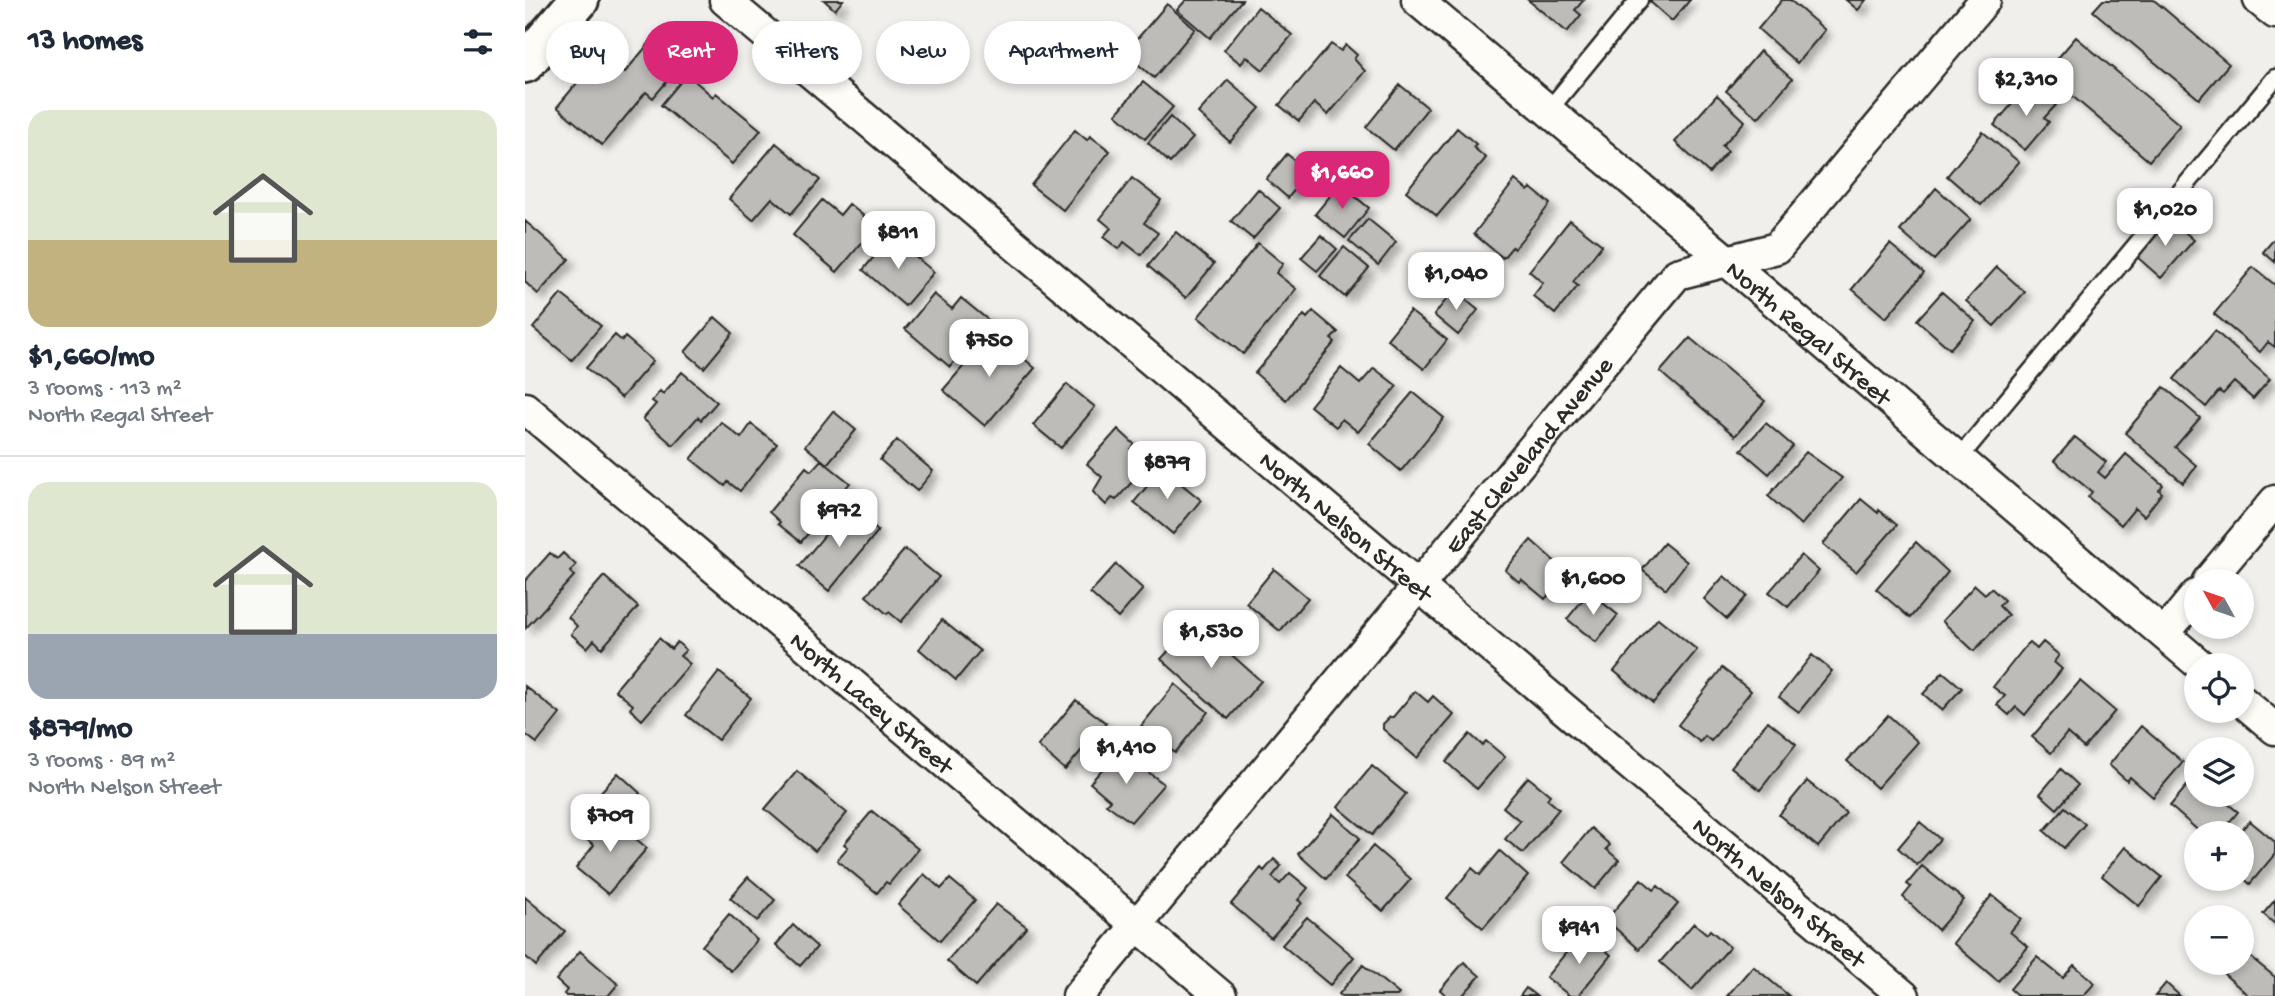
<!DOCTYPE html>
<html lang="en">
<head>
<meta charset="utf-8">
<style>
  :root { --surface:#fff; --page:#f2f2f3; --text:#1f2937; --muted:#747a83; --line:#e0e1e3; --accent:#db2777 }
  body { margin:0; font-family:"Gochi Hand",sans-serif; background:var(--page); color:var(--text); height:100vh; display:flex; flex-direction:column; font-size:26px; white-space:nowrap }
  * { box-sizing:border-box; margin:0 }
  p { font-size:23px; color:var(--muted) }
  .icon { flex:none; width:38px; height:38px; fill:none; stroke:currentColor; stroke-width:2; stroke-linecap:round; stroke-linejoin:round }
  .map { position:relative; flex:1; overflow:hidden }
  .details { display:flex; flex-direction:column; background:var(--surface); width:525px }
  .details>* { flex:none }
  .hud { position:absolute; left:21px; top:21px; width:665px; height:63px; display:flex; gap:14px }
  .needle { width:46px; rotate:310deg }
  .fabs { position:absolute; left:1659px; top:569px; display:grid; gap:14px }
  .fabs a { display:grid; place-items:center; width:70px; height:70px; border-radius:50%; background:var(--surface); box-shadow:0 4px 10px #0003; font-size:35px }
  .price { position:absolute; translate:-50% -60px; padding:0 16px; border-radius:14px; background:#fff; color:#222; font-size:23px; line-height:46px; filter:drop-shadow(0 2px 4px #0008) }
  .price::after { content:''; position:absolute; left:50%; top:42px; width:21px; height:16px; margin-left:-10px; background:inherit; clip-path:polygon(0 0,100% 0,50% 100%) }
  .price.selected { background:var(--accent); color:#fff }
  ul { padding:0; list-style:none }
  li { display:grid; align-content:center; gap:14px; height:371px; padding:0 28px }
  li+li { border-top:2px solid var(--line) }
  li span { display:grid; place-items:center; height:217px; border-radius:21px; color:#555 }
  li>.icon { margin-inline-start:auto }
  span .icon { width:126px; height:126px; fill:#fffc; stroke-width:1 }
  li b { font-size:30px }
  h2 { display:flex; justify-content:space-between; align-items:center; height:84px; padding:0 28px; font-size:30px }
  .chip { padding:0 24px; border-radius:32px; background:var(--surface); box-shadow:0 4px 10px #0003; font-size:24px; line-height:63px }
  .chip.selected { background:var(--accent); color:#fff }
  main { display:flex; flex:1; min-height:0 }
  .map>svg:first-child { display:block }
</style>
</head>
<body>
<main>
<section class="details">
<h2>13 homes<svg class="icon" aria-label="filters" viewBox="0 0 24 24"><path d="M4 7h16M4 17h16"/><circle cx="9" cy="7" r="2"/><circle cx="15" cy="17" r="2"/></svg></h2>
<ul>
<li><span style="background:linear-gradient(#dfe7d0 60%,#c2b280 0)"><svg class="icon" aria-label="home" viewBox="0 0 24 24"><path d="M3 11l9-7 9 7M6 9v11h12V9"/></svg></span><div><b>$1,660/mo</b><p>3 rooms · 113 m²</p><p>North Regal Street</p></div></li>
<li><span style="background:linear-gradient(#dfe7d0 70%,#9aa5b1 0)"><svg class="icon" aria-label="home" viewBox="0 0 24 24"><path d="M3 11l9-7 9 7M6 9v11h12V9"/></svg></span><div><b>$879/mo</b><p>3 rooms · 89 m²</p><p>North Nelson Street</p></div></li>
</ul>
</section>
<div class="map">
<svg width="1750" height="996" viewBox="0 0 1750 996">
  <defs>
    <filter id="shadow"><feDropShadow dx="6" dy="6" stdDeviation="3.5" flood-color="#0004"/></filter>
  </defs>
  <rect width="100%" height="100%" fill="#f0efeb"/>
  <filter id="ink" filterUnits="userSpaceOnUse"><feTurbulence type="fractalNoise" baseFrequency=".0143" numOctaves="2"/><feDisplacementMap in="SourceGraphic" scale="14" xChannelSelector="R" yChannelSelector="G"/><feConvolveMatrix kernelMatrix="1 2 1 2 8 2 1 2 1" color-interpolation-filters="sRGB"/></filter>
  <g filter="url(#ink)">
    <path fill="#bdbcb8" stroke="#2b2b2b" stroke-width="2" filter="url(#shadow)" d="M299,0H318L310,10Z
      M661,0H717L685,38L652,10Z
      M1003,0H1059L1050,10L1056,15L1042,32Z
      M1123,0H1165L1147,21Z
      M1257,0H1265L1300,30L1272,63L1233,29Z
      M1321,0H1341L1333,10Z
      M1578,0H1629L1704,64L1674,99L1568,11Z
      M642,4L670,29L629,78L600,53Z
      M733,7L767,35L738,70L721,56L716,64L699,50Z
      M1551,37L1655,125L1624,161L1520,73Z
      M126,41L156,65L128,98L121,92L77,145L32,107L77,53L100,72Z
      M806,44L816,51L821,45L832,55L829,59L840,71L803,115L789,103L774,121L754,105Z
      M1235,51L1267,79L1233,118L1201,91Z
      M162,74L188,97L191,93L236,130L207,164L136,105Z
      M703,80L735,108L705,142L673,113Z
      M618,82L648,107L620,139L591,114Z
      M875,85L903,108L869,150L841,127Z
      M1508,86L1531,105L1519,118L1524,122L1500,150L1469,125L1493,97L1497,100Z
      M1192,95L1220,121L1197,146L1203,151L1184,173L1150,142Z
      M645,117L668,138L645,163L623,143Z
      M932,128L951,144L948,147L961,158L912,216L881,191Z
      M550,130L562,140L565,136L585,151L538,210L506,185Z
      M1458,132L1494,162L1456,205L1422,176Z
      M251,143L295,180L266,214L247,198L228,220L204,199Z
      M762,154L784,172L763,198L741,179Z
      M607,178L636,200L619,223L633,233L616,255L599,242L594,249L578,237L586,228L575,219Z
      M990,180L1003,191L1006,188L1025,204L989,249L987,247L978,258L949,234Z
      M815,184L844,208L820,238L790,214Z
      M1411,188L1446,219L1409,260L1375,231Z
      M733,189L755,208L728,239L706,221Z
      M297,200L315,215L324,204L351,226L312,272L268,235Z
      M843,219L871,242L853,265L824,241Z
      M1645,219L1669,240L1636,278L1612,257Z
      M1045,220L1077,245L1048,282L1053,286L1030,314L1008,296L1018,283L1004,271Z
      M0,221L44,259L13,294L0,282Z
      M651,232L689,264L661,298L623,266Z
      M796,235L812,249L792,271L776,258Z
      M366,236L409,272L380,306L338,270Z
      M1750,238V262L1738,252Z
      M733,243L758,264L751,273L771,289L718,354L673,317Z
      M1365,244L1399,273L1361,318L1327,289Z
      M819,247L844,268L820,297L795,276Z
      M1472,267L1500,292L1469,326L1441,301Z
      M1728,267L1750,285V347L1743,342L1735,352L1689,314Z
      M929,290L953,310L933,335L909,315Z
      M1417,292L1450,321L1425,349L1392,320Z
      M36,294L76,326L47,360L8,328Z
      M409,294L427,309L436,298L463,320L425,367L380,329Z
      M788,311L813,332L806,339L810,342L761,400L730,373L779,315L782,318Z
      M885,311L922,340L899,369L862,339Z
      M190,317L208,333L179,368L160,352Z
      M1690,331L1745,379L1728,399L1709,382L1698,394L1694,391L1681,407L1649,379Z
      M468,332L510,368L460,426L418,390Z
      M90,335L97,341L100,337L128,361L96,398L61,368Z
      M1165,338L1240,401L1210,436L1135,372Z
      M816,368L835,384L849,368L872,386L833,432L817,419L811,427L785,406Z
      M157,372L192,402L176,420L173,417L148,445L118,419L131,404L127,401L135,391L138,394Z
      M542,384L570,407L536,448L508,425Z
      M1639,387L1675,418L1650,447L1672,466L1658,483L1600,433Z
      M888,392L919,418L876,471L844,444Z
      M308,411L331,430L302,464L280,446Z
      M196,422L216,438L226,424L252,444L215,491L203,482L200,486L166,459Z
      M1241,423L1268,446L1244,474L1216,450Z
      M593,429L610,445L606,449L623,464L591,500L587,498L581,505L568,492L577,477L562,464Z
      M1550,437L1581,462L1573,472L1580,478L1601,454L1638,485L1634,490L1637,493L1619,516L1610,508L1596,525L1563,497L1567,492L1529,461Z
      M372,440L408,471L392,491L355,460Z
      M1281,452L1317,478L1276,525L1243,496Z
      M296,460L325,483L276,542L253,524L255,522L244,512L281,467L286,471Z
      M637,468L676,500L648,534L609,502Z
      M1336,499L1353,513L1354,510L1372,525L1331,572L1298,544Z
      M324,506L353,531L304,591L274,566Z
      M1006,540L1036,567L1035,570L1041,575L1020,599L996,579L994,582L980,570Z
      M1391,542L1423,572L1385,618L1351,589Z
      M1139,543L1162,562L1141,589L1117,570Z
      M380,549L414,577L376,622L364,612L362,614L341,596Z
      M25,553L32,559L38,553L51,565L45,572L49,576L1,628L0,581Z
      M1276,555L1294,571L1263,607L1244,592Z
      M591,564L618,589L593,618L565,593Z
      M749,569L783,598L755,631L721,603Z
      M79,576L113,607L77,648L69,640L62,648L46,634L52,626L43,617Z
      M1199,576L1222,596L1202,619L1179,599Z
      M1450,585L1460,594L1466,588L1479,600L1474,606L1483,615L1449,651L1417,621Z
      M1064,592L1093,615L1071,642L1042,619Z
      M1133,618L1172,650L1128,703L1089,671Z
      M417,620L455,651L431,680L394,649Z
      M670,622L736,681L703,719L636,659Z
      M134,638L146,649L152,642L161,650L155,656L165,664L117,720L105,709L108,705L90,690Z
      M1504,642L1512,649L1518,642L1534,655L1529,662L1537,669L1500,715L1491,707L1484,715L1472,705L1480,696L1468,687Z
      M1287,655L1307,671L1274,712L1254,697Z
      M1197,668L1226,691L1186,741L1180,736L1175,742L1153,725Z
      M194,672L226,698L193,740L161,715Z
      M1418,672L1437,688L1417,710L1398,694Z
      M1555,681L1590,711L1559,748L1542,733L1526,753L1507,737Z
      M650,684L683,712L650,753L616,726Z
      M0,686L35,714L12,743L0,734Z
      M890,691L903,702L908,696L929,715L892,758L858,729V724L865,717H868Z
      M551,700L581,723L577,728L581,732L567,749L562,744L540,770L513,746Z
      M1363,715L1393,742L1352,788L1322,761Z
      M1243,721L1271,744L1235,790L1206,767Z
      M1616,726L1658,762L1628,797L1605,777L1602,781L1584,765Z
      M945,734L957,745L961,741L980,757L952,789L921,762Z
      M594,750L639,784L606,822L581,804L585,800L565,783Z
      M847,766L881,794L847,835L813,807Z
      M1536,769L1553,785L1532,809L1515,794Z
      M272,771L322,813L290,851L240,809Z
      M93,773L115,793L96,815L73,795Z
      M1671,775V794H1696L1699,797L1697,799L1713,812L1695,833H1676L1645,806Z
      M1003,777L1025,795L1022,799L1034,809L998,853L980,839L995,821L978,807Z
      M1282,781L1321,813L1293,847L1254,815Z
      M1540,807L1560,824L1539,848L1519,831Z
      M347,811L393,849L364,884L361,882L352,893L312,860L323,847L319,844Z
      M81,814L122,848L83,894L51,868L69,845L61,839Z
      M808,814L835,838L801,879L773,854Z
      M1725,821L1750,842V854L1725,884L1717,877V833H1714Z
      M1395,822L1415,839L1392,865L1373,848Z
      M1066,828L1085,845L1081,849L1094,860L1070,889L1038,862Z
      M848,846L886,879L858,911L820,878Z
      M1600,847L1637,877L1614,906L1577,876Z
      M975,851L1003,876L958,928L922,898L947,868L955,875Z
      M749,859L756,866L747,877L755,884L765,873L783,888L773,900L777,903L746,938L706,904L736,868L739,871Z
      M1397,866L1439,900L1413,930L1378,897L1386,887L1382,884Z
      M399,874L416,889L425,879L450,900L415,941L373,905Z
      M223,877L250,900L232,921L205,898Z
      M1116,879L1129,890L1133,886L1153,904L1114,949L1081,920Z
      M1467,895L1496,919L1485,932L1503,947L1473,981L1428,943Z
      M0,897L40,931L11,966L0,956Z
      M1750,900V924L1738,914Z
      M471,904L502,927L451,986L422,961Z
      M204,914L232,940L206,971L177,946Z
      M782,917L829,957L805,985L757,945Z
      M1169,923L1182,934L1185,930L1205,947L1167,990L1135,962Z
      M268,925L292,947L275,966L251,945Z
      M1058,932L1086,955L1053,996H1045L1021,977Z
      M55,951L93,984L83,996H41L39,994L42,990L31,980Z
      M1718,951L1750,977V996H1724L1699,974L1708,962H1717Z
      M1512,957L1538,978L1549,965L1570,983L1558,996H1493L1485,989Z
      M939,962L955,976L937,996H922L915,990Z
      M838,965L874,994L872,996H816L814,994Z
      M1228,966L1264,996H1202Z
      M1641,983L1655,996H1630Z
      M1001,988L1011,996H995Z"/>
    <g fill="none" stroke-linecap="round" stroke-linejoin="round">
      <defs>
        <path id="lane" d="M1023,111L1114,0
          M1434,458L1750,78"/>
        <g id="street">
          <path id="s1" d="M200,0L1379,996"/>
          <path id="s2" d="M892,0L1202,261L1675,665"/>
          <path d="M1734,0L1750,13"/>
          <path id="s3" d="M0,408L696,996"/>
          <path d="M1683,581L1750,501"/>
          <path d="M1639,634L1671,595"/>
          <path d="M1717,701L1750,729"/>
          <path id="s4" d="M553,996L1152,274L1252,248L1460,0"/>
        </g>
        <path id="secondary" d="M0,63L54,0"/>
      </defs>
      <use href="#lane" stroke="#2b2b2b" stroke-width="21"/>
      <use href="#street" stroke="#2b2b2b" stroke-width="35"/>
      <use href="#secondary" stroke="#2b2b2b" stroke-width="44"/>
      <use href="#lane" stroke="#fdfcf7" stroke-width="16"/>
      <use href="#street" stroke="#fdfcf7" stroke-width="30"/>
      <use href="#secondary" stroke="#fdfcf7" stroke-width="38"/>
    </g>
  </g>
  <g text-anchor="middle" stroke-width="7" stroke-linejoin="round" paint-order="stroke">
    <g font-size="26" fill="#2b2b2b" stroke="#fdfcf7">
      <text dy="9" stroke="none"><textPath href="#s2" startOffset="514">North Regal Street</textPath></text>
      <text dy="9" stroke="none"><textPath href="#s4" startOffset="704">East Cleveland Avenue</textPath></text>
      <text dy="9" stroke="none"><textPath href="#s1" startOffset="814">North Nelson Street</textPath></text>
      <text dy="9" stroke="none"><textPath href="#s3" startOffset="455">North Lacey Street</textPath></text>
      <text dy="9" stroke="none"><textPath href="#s1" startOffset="1381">North Nelson Street</textPath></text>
    </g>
  </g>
</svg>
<div class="fabs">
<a><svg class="needle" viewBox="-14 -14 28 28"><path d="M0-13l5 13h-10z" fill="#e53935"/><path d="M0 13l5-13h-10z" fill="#747a83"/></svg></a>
<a><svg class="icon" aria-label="locate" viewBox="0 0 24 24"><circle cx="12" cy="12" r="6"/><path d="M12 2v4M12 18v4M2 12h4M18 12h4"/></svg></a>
<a><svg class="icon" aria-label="layers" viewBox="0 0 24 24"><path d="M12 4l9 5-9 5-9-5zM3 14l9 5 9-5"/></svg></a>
<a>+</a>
<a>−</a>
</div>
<b class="price" style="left:1501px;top:118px">$2,310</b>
<b class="price selected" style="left:817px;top:211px">$1,660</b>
<b class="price" style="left:1640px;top:248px">$1,020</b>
<b class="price" style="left:373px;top:271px">$811</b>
<b class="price" style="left:931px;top:312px">$1,040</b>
<b class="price" style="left:464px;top:379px">$750</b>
<b class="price" style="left:642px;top:501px">$879</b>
<b class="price" style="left:314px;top:549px">$972</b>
<b class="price" style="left:1068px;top:617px">$1,600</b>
<b class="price" style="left:686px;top:670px">$1,530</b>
<b class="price" style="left:601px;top:786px">$1,410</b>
<b class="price" style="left:85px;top:854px">$709</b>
<b class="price" style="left:1054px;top:966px">$941</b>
<div class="hud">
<a class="chip">Buy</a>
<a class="chip selected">Rent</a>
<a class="chip">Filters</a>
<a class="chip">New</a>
<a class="chip">Apartment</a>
</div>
</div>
</main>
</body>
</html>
